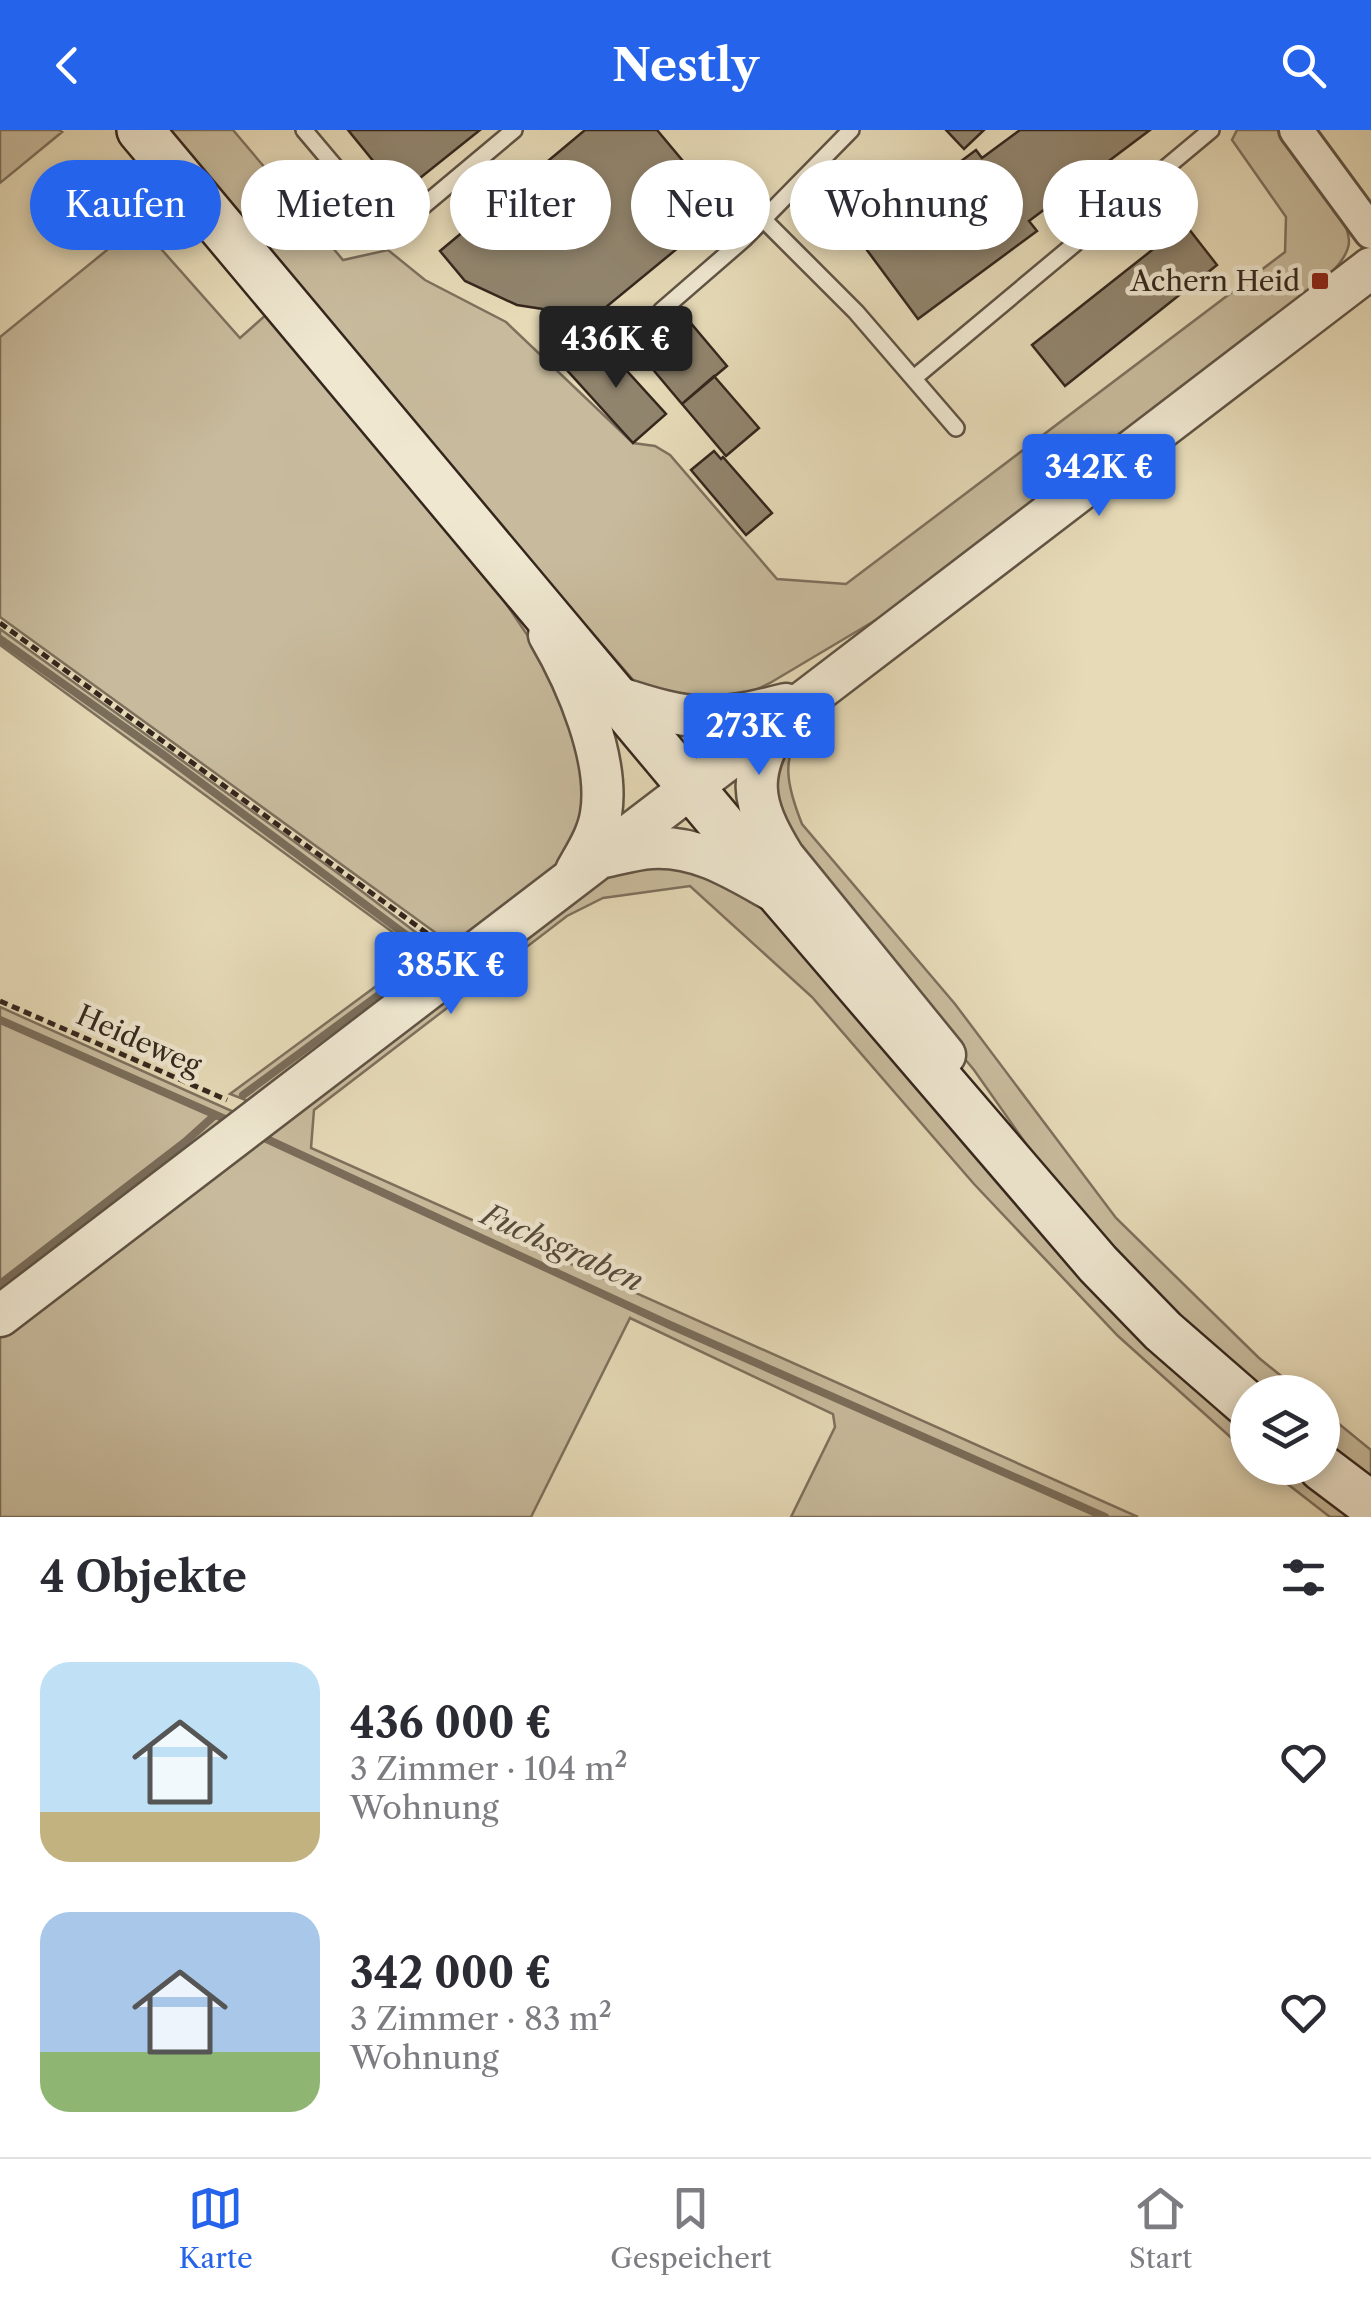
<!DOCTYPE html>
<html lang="de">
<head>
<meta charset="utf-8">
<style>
  :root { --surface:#fff; --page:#f2f2f3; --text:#2b2b33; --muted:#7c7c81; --line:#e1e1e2; --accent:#2563eb }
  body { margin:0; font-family:"Libre Caslon Text",serif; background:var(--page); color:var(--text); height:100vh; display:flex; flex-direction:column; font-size:38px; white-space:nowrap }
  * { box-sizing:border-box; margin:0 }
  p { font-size:32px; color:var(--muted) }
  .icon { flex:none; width:55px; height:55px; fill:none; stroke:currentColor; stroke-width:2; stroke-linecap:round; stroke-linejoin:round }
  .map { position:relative; height:1387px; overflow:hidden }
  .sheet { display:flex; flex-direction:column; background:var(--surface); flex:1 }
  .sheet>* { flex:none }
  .hud { position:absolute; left:30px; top:30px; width:1312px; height:90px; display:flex; gap:20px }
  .tools { position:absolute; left:1230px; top:1245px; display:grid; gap:20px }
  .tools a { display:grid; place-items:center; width:110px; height:110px; border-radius:50%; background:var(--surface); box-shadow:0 5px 15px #0003; font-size:50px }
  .price { position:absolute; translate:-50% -85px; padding:0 22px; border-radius:10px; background:var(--accent); color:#fff; font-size:32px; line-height:65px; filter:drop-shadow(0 2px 5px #0008) }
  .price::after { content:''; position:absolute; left:50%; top:60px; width:30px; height:22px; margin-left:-15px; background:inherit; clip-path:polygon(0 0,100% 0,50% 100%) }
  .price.selected { background:#222; color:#fff }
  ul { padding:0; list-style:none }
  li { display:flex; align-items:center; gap:30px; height:250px; padding:0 40px }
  li span { display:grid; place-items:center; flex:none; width:280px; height:200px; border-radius:30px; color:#555 }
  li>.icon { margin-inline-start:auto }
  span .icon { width:120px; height:120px; fill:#fffc; stroke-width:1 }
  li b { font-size:42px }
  h2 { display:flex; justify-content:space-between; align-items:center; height:120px; padding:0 40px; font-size:42px }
  .pill { padding:0 35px; border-radius:45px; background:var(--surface); box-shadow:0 5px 15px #0003; font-size:35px; line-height:90px }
  .pill.selected { background:var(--accent); color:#fff }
  header { display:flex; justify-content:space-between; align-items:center; height:130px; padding:0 40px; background:var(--accent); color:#fff; font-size:45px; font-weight:800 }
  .tab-bar { display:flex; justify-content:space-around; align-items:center; height:140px; border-top:2px solid var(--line); background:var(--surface); font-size:28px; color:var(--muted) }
  .tab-bar a { display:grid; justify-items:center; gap:5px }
  .tab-bar .selected { color:var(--accent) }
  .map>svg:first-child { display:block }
</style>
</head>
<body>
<header><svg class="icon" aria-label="back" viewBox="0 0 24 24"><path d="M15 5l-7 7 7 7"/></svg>Nestly<svg class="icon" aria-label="search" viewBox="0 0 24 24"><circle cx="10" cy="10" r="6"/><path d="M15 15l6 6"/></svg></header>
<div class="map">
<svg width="1371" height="1387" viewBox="0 0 1371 1387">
  <rect width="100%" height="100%" fill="#e6dab7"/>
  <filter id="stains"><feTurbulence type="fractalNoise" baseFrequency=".002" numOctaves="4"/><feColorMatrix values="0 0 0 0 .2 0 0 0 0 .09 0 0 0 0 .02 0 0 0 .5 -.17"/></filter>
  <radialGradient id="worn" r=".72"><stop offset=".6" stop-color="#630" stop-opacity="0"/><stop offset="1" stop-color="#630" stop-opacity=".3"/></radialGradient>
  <path fill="#c8bb9d" stroke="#7e705d" stroke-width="2.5" d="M0,0H59L62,2L0,53Z
    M158,0H233L343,130L388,120L425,150L506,192L633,313L655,316L670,325L777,449L846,454L1285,122L1286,87L1232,10L1237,0H1281C1300,25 1347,79 1349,111C1349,126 1333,141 1323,151L901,475L770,553L726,574H668L634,551Z
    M139,94L240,208L268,183L494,456L553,543L571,577L590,673L569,724L538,757L458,819L0,487V207Z
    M0,499L339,744L447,826L262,968L248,971L230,964L421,823L0,515Z
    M801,591C782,632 786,654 802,694L955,874L1116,1088L1259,1228L1301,1262H1260L1144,1156L1036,1028L974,940L802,733L772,687L774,620Z
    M694,734L762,775L1247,1293V1322L1118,1206L974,1054L812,867L690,756L603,768L567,786L314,980L311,1018L1138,1387H791L835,1297L833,1284L630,1188L531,1387H0V1202L598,749L620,740Z
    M0,877L234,982L237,988L0,1169Z
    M1322,1280L1371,1320V1354L1323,1315Z
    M1267,1338H1301L1366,1387H1330Z"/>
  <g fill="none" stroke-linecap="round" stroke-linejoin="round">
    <path stroke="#7a6d5a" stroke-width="8" d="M0,509L161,623L433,825L243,965
      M0,890L234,993
      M260,1006L670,1195L1105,1387
      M0,1154L185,1012L215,985"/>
  </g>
  <path fill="#91846d" stroke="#34261d" stroke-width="2.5" d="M348,0H480L400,64Z
    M585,0H657L724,80L594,187L517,175L465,151L440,121Z
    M946,0H984L964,19Z
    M1020,0H1150L1029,91L1037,101L918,189L858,108L976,20L982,28Z
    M1185,94L1217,135L1065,256L1032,215Z
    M684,185L727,236L682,274L639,223Z
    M598,209L666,284L633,313L566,239Z
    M714,246L759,298L726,326L682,274Z
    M714,321L721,329L723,327L772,383L746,405L691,340Z"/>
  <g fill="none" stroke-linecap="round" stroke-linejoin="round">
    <defs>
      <path id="service" d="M304,0L391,103L514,0
        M763,89L856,182L956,298
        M661,181L744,109L851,0
        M914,248L1211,0"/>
      <path id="minor" d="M1296,0L1371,102"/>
      <path id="tertiary" d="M549,505C576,551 610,629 601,684C598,705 586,723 576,741
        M617,567C690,591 711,593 786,574
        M782,588C746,644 750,672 784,727L945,925
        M604,727C619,724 635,719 651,718C696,715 733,738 770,759
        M0,1186L1371,138"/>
      <path id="secondary" d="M140,0L782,766L1098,1134L1163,1201L1248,1275
        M1322,1338L1371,1375"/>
    </defs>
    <use href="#service" stroke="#605344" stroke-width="20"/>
    <use href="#minor" stroke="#605344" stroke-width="38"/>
    <use href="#tertiary" stroke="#605344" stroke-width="45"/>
    <use href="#secondary" stroke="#34261d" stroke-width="50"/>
    <path stroke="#34261d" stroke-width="5" stroke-dasharray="8 5" stroke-linecap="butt" d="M0,493L439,812
      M0,871L227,970"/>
    <use href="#service" stroke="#efe7d0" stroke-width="15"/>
    <use href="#minor" stroke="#efe7d0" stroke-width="32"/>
    <use href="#tertiary" stroke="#efe7d0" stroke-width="40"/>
    <use href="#secondary" stroke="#efe7d0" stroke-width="45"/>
  </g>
  <rect fill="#8f2418" stroke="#efe7d0" stroke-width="4" x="1310" y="141" width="20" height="20" rx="5"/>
  <g text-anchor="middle" stroke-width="9" stroke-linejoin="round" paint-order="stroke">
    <g font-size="28" fill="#34261d" stroke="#efe7d0" text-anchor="end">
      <text x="1300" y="161">Achern Heid</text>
    </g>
    <g font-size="28" fill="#34261d" stroke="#efe7d0">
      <text transform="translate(139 910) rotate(24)" y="10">Heideweg</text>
    </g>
    <g font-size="30" font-style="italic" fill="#574a3c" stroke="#efe7d0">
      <text transform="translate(562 1118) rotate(24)" y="10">Fuchsgraben</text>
    </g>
  </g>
  <rect width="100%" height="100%" filter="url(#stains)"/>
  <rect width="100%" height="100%" fill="url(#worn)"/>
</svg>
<div class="tools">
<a><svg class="icon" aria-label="layers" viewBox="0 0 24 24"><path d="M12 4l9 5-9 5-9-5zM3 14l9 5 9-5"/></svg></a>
</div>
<b class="price selected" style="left:616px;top:261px">436K €</b>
<b class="price" style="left:1099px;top:389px">342K €</b>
<b class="price" style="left:759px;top:648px">273K €</b>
<b class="price" style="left:451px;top:887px">385K €</b>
<div class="hud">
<a class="pill selected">Kaufen</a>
<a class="pill">Mieten</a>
<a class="pill">Filter</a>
<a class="pill">Neu</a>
<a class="pill">Wohnung</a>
<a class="pill">Haus</a>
</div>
</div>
<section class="sheet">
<h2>4 Objekte<svg class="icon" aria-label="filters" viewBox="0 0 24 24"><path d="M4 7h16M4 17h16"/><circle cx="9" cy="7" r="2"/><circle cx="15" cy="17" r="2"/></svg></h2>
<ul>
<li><span style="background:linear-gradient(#bfe0f5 75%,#c2b280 0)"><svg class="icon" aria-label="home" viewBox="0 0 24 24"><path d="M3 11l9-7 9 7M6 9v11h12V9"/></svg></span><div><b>436 000 €</b><p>3 Zimmer · 104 m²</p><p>Wohnung</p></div><svg class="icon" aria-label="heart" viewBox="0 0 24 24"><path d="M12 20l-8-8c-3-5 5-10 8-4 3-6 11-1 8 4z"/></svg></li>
<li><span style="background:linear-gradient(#a9c7e8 70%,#8fb573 0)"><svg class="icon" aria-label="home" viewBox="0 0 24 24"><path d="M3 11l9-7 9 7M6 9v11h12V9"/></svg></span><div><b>342 000 €</b><p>3 Zimmer · 83 m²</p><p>Wohnung</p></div><svg class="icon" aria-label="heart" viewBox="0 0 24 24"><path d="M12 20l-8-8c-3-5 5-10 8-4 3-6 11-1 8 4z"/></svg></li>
</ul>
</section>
<nav class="tab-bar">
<a class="selected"><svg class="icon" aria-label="map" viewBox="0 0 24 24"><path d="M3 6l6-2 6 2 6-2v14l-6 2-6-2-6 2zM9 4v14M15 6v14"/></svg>Karte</a>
<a><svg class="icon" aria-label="saved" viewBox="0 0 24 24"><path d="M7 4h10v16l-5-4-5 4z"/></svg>Gespeichert</a>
<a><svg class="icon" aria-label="home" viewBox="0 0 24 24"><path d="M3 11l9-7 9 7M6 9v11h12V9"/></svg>Start</a>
</nav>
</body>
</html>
